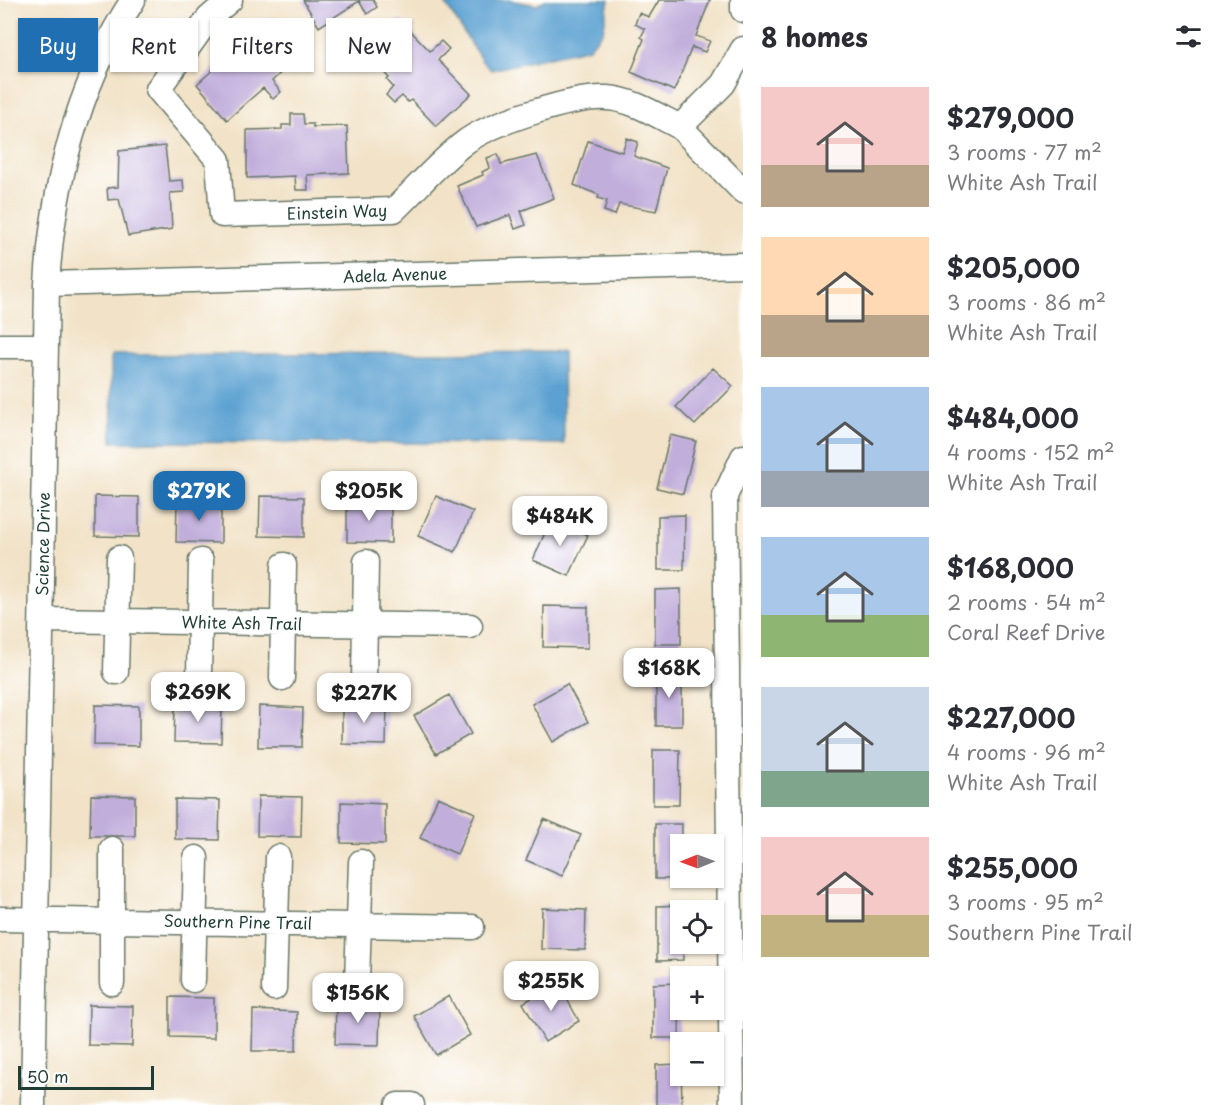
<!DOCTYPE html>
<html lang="en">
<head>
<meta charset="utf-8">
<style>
  :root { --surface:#fff; --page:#f7f7f7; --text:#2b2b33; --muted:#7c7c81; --accent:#1f6fb2 }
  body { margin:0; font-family:"Playpen Sans",sans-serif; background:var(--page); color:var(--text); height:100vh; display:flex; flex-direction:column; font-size:22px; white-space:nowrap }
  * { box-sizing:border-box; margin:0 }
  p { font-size:20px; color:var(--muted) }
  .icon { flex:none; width:33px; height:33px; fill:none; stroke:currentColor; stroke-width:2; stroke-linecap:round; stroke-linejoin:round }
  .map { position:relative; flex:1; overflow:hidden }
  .panel { display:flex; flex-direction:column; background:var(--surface); width:480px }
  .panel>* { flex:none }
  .guide { position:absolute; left:18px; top:18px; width:570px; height:54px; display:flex; gap:12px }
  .needle { width:39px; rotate:269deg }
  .controls { position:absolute; left:670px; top:834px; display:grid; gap:12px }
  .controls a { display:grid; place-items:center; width:54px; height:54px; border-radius:0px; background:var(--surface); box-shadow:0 2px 4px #0004; font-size:30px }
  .scale { position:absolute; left:18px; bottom:15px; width:136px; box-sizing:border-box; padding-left:6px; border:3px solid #1f3d34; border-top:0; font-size:16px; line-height:21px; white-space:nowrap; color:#1f3d34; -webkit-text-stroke:4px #fff; paint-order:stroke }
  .price { position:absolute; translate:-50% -51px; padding:0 14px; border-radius:12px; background:#fff; color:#222; font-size:20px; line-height:39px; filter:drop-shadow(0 2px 3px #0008) }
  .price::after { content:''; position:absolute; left:50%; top:36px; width:18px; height:14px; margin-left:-9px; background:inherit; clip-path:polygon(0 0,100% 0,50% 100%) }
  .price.selected { background:var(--accent); color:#fff }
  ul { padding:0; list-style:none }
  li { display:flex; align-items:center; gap:18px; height:150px; padding:0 18px }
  li span { display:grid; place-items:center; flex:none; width:168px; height:120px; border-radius:0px; color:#555 }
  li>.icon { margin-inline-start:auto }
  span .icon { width:72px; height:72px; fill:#fffc; stroke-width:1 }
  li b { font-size:26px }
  h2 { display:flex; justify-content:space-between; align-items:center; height:72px; padding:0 18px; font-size:26px }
  .pill { padding:0 21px; border-radius:0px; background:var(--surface); box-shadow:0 2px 4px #0004; font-size:21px; line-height:54px }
  .pill.selected { background:var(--accent); color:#fff }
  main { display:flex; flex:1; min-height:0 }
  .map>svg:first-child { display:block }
</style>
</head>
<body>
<main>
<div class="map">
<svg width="743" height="1105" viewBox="0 0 743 1105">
  <rect width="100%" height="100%" fill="#fff"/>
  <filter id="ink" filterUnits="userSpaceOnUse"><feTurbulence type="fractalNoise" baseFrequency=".0167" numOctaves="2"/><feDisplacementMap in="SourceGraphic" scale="12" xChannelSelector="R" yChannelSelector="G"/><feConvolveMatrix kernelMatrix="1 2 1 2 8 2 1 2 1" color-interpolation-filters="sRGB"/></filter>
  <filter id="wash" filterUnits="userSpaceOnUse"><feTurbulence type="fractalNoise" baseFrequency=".008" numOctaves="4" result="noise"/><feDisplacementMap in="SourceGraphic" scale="24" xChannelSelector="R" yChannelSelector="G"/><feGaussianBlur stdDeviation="1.35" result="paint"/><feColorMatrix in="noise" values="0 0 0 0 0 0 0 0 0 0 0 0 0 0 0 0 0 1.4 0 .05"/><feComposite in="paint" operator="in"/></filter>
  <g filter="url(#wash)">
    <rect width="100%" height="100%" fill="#f2e3c8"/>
    <path fill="#5ba1d1" stroke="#3d6f82" stroke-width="1.5" d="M443,0H508L537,5L545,0H609L603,31L589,48L491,70L482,61Z
      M563,352L564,444L112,442L111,355Z"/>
    <g id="blocks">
      <path fill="#c1aedb" d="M303,0H373L377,7L367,14L359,1L319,27Z
        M659,0H710L696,36L710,41L705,52L692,47L674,91L631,72L644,39L641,37L645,29L635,24L639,13L649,17Z
        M272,17L303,52L272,81L281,92L273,99L263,88L227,120L197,84L224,60L221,57L228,51L221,43L230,35L237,43Z
        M400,20L430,51L441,41L449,49L438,60L471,94L436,126L411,100L408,102L402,96L394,103L386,95L393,87L387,80L389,78L367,53Z
        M291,114H303L304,124H313V127L347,126L349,173L307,175L308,190H296L295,176L247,178V130L282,129V125H291Z
        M627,138L638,142L634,156L667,168L656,211L619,204L615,215L604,211L607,201L598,198L599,195L574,185L588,141L622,152Z
        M165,146L169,181L183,180L184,192L170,193L172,229L128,236L119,199L108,200L107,188L118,187L119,151Z
        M498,154L501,164L537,155L554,198L521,211L526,225L515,229L510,215L476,227L457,186L483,175L482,172L490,168L487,158Z
        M713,368L733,386L695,425L676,407Z
        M670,435L696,441L683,494L657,488Z
        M95,496L139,497V537L95,536Z
        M260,496L304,497V537L259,536Z
        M436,496L473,512L455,552L418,536Z
        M177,501L221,502V543L176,542Z
        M347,501L391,503V543L347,542Z
        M685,515L684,570H658V516Z
        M551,519L588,535L569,576L533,560Z
        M681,589V644H655V590Z
        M544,606L588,607V648L543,647Z
        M682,671V726H656V672Z
        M567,684L588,722L553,742L532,704Z
        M449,695L471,734L436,754L414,716Z
        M175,704L222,705L221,743L174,742Z
        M342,704L387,705L386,745L342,744Z
        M95,705L139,706V746L94,745Z
        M259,706L303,708L302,747H258Z
        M653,750H680L679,805H653Z
        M91,795L135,796V836H90Z
        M258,796L302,797L301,837L257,836Z
        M438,797L475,813L457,854L420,838Z
        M175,799L220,800L219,840L175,839Z
        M341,802L385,804V844L341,843Z
        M544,819L581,835L562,876L526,860Z
        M655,824H682L681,879H655Z
        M683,905V960L657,961V906Z
        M542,908L586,910L585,950L541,949Z
        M558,983L579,1021L545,1042L523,1003Z
        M680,983L679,1038H653V984Z
        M449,996L470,1035L436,1055L414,1016Z
        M170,997L214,998V1038L170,1037Z
        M336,1004L380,1005L379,1045L335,1044Z
        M89,1005L133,1006L132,1046L88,1045Z
        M253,1010L297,1012L296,1051H252Z
        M681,1064L682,1105H656V1065Z"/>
    </g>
  </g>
  <g filter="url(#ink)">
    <use href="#blocks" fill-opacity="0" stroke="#697768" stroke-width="1.5"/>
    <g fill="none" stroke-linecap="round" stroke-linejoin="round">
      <defs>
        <path id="minor" d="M230,0L209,18L158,89L218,160L222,215L394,210C417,188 439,162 464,143C490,123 574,96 607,98C632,99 658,116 680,127L723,84L743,49
          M743,0V10
          M680,127L743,191
          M47,284L743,265
          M0,346H46
          M42,620L470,626
          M116,672L119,558
          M199,677L201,561
          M282,678L284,565
          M364,680L366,562
          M0,919L472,927
          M193,980L196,858
          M357,981L361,862
          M112,983V849
          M274,988L278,857
          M33,1105L47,284C53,185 78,84 133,0
          M398,1105H412
          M732,1105L725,496L743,457"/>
      </defs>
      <use href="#minor" stroke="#697768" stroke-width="27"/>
      <use href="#minor" stroke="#fff" stroke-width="24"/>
    </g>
  </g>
  <g text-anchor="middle" stroke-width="4.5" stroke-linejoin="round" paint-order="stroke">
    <g font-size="16" fill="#1f3d34" stroke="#fff">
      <text transform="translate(337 212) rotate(-2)" y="6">Einstein Way</text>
      <text transform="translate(395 275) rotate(-2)" y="6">Adela Avenue</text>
      <text transform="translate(43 544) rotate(-89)" y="6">Science Drive</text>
      <text transform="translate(242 623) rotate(1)" y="6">White Ash Trail</text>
      <text transform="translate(238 922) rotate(1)" y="6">Southern Pine Trail</text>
    </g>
  </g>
</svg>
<div class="controls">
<a><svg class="needle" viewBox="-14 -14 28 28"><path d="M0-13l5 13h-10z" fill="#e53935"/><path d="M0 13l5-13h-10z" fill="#7c7c81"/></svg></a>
<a><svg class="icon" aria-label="locate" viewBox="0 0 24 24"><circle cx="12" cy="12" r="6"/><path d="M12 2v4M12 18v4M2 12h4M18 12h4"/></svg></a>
<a>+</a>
<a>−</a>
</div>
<div class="scale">50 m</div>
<b class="price selected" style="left:199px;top:522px">$279K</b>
<b class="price" style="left:369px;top:522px">$205K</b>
<b class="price" style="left:560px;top:547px">$484K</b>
<b class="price" style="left:669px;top:699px">$168K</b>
<b class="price" style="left:198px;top:723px">$269K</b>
<b class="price" style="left:364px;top:724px">$227K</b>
<b class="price" style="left:551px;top:1012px">$255K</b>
<b class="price" style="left:358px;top:1024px">$156K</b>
<div class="guide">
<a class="pill selected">Buy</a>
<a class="pill">Rent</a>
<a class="pill">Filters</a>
<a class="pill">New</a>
</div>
</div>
<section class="panel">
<h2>8 homes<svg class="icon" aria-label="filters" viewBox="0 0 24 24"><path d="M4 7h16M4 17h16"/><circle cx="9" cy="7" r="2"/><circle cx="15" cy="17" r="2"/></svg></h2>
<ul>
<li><span style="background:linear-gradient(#f6c9c9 65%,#b9a48a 0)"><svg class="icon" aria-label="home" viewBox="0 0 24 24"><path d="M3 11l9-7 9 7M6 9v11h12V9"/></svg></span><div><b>$279,000</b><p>3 rooms · 77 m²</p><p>White Ash Trail</p></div></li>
<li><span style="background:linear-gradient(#ffd9b3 65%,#b9a48a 0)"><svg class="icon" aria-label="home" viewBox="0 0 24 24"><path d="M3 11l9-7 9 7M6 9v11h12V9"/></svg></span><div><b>$205,000</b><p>3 rooms · 86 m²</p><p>White Ash Trail</p></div></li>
<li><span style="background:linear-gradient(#a9c7e8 70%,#9aa5b1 0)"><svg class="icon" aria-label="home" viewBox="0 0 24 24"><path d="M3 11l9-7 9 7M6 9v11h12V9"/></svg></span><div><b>$484,000</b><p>4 rooms · 152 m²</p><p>White Ash Trail</p></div></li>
<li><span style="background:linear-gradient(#a9c7e8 65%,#8fb573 0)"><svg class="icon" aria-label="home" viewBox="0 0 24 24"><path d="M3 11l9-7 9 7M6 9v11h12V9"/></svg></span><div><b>$168,000</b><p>2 rooms · 54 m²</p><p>Coral Reef Drive</p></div></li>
<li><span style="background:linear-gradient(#c9d6e8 70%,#7fa58c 0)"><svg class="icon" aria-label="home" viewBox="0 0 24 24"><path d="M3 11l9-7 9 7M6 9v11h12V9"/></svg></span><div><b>$227,000</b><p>4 rooms · 96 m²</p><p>White Ash Trail</p></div></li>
<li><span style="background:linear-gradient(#f6c9c9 65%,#c2b280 0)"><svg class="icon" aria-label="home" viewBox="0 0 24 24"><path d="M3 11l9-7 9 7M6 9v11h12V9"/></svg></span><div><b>$255,000</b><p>3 rooms · 95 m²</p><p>Southern Pine Trail</p></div></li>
</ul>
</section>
</main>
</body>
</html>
